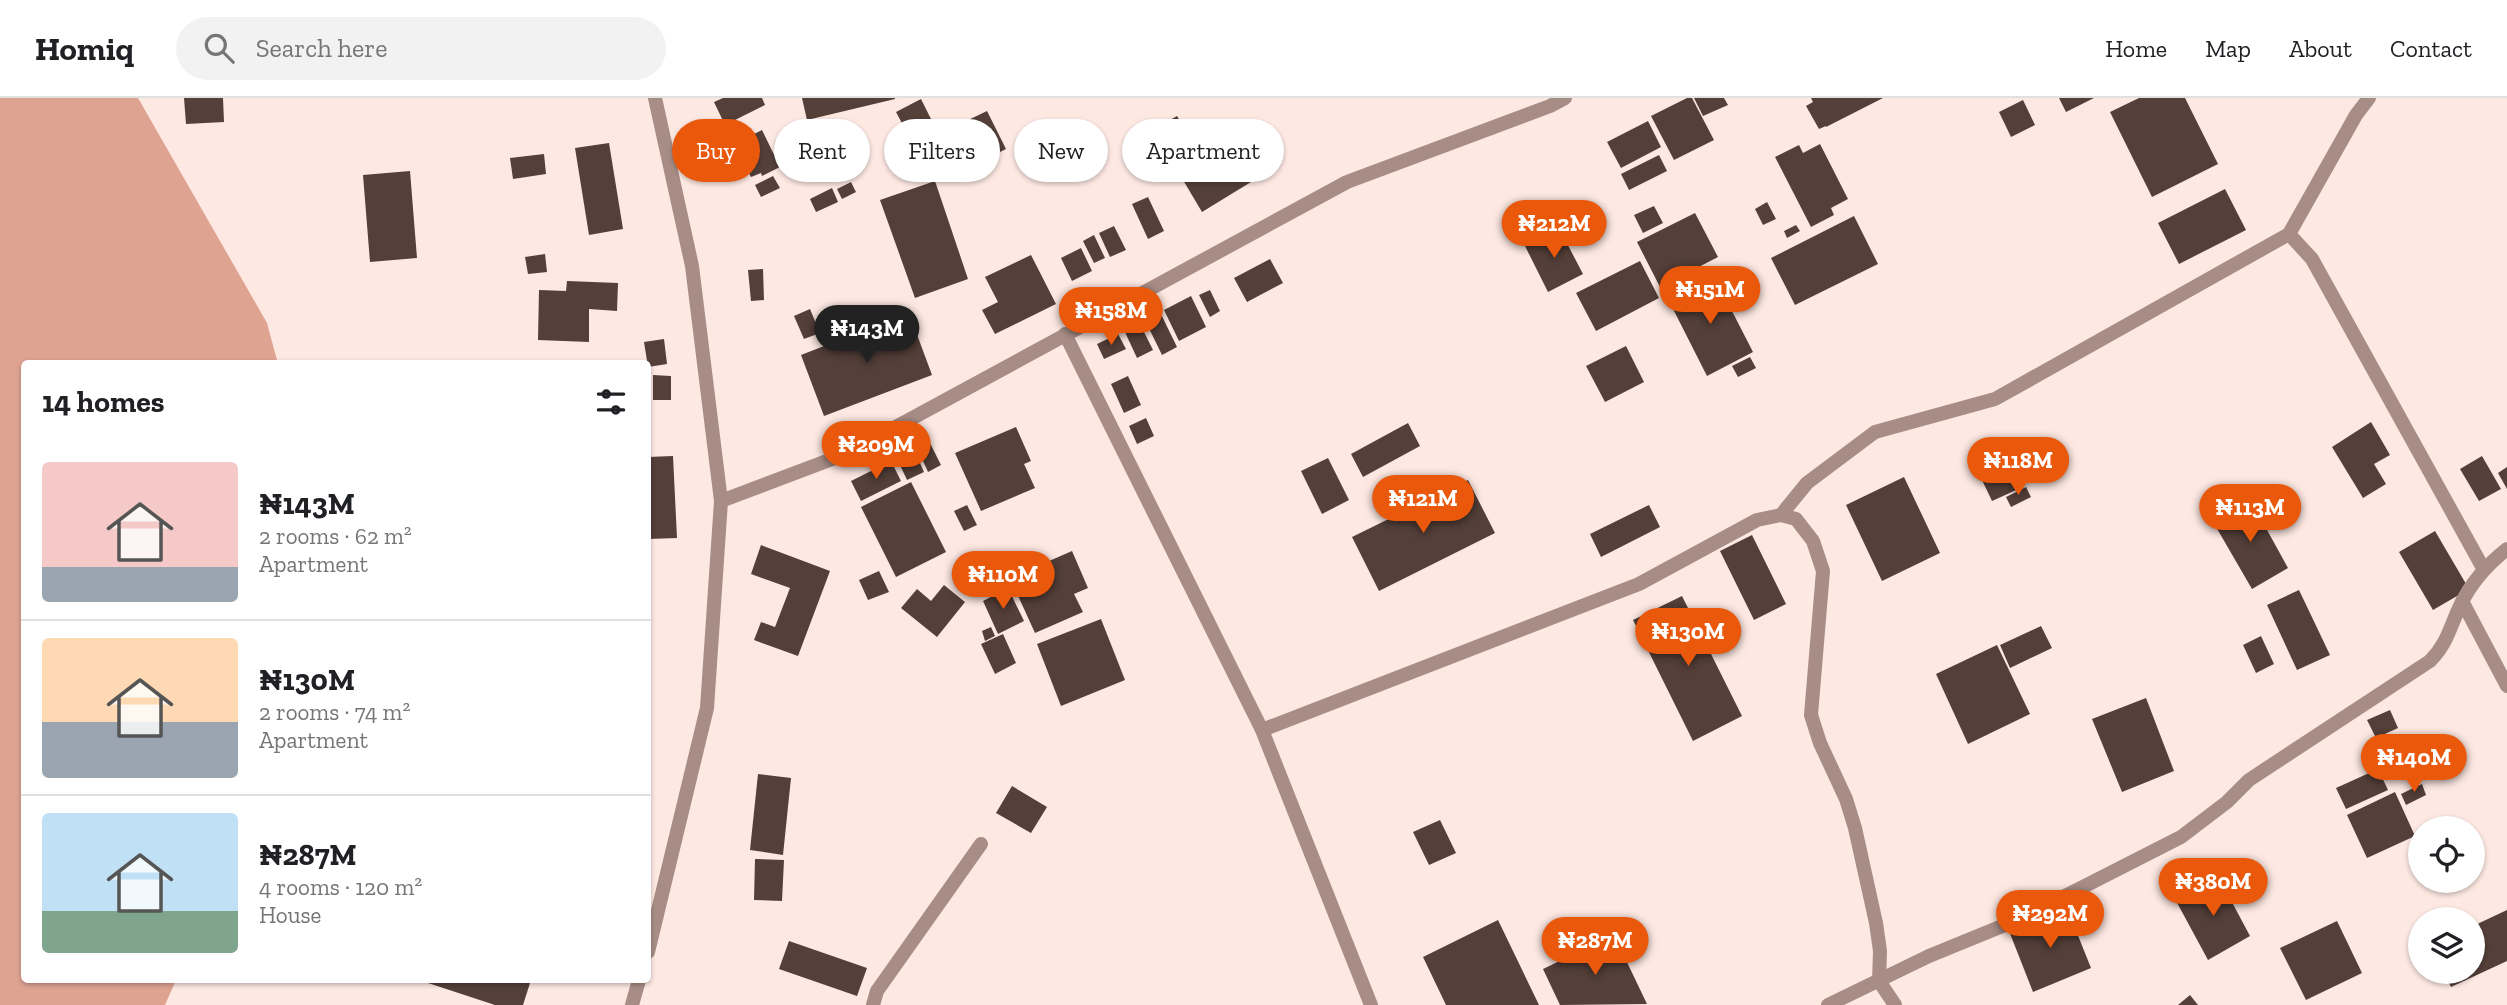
<!DOCTYPE html>
<html lang="en">
<head>
<meta charset="utf-8">
<style>
  :root { --surface:#fff; --page:#f2f2f2; --text:#202124; --muted:#757577; --line:#e0e0e0; --accent:#ea580c }
  body { margin:0; font-family:"Zilla Slab",serif; background:var(--page); color:var(--text); height:100vh; display:flex; flex-direction:column; font-size:26px; white-space:nowrap }
  * { box-sizing:border-box; margin:0 }
  p { font-size:23px; color:var(--muted) }
  .icon { flex:none; width:38px; height:38px; fill:none; stroke:currentColor; stroke-width:2; stroke-linecap:round; stroke-linejoin:round }
  .map { position:relative; flex:1; overflow:hidden }
  .details { position:absolute; left:21px; top:262px; width:630px; height:623px; display:flex; flex-direction:column; background:var(--surface); border-radius:7px; box-shadow:0 2px 5px #0004 }
  .details>* { flex:none }
  .hud { position:absolute; left:672px; top:21px; width:665px; height:63px; display:flex; gap:14px }
  .controls { position:absolute; left:2408px; top:718px; display:grid; gap:14px }
  .controls a { display:grid; place-items:center; width:77px; height:77px; border-radius:50%; background:var(--surface); box-shadow:0 2px 5px #0004; font-size:35px }
  .price { position:absolute; translate:-50% -60px; padding:0 16px; border-radius:24px; background:var(--accent); color:#fff; font-size:23px; line-height:46px; filter:drop-shadow(0 2px 4px #0008) }
  .price::after { content:''; position:absolute; left:50%; top:42px; width:21px; height:16px; margin-left:-10px; background:inherit; clip-path:polygon(0 0,100% 0,50% 100%) }
  .price.selected { background:#222; color:#fff }
  ul { padding:0; list-style:none }
  li { display:flex; align-items:center; gap:21px; height:175px; padding:0 21px }
  li+li { border-top:2px solid var(--line) }
  li span { display:grid; place-items:center; flex:none; width:196px; height:140px; border-radius:7px; color:#555 }
  li>.icon { margin-inline-start:auto }
  span .icon { width:84px; height:84px; fill:#fffc; stroke-width:1 }
  li b { font-size:30px }
  h2 { display:flex; justify-content:space-between; align-items:center; height:84px; padding:0 21px; font-size:30px }
  .chip { padding:0 24px; border-radius:32px; background:var(--surface); box-shadow:0 2px 5px #0004; font-size:24px; line-height:63px }
  .chip.selected { background:var(--accent); color:#fff }
  header { display:flex; align-items:center; gap:42px; box-sizing:border-box; height:98px; padding:0 35px; background:var(--surface); border-bottom:2px solid var(--line) }
  header strong { font-size:33px }
  nav { display:flex; gap:38px; margin-inline-start:auto; font-size:24px }
  .search { width:490px; height:63px; background:var(--page); display:flex; align-items:center; gap:18px; box-sizing:border-box; padding:0 24px; border-radius:38px; color:var(--muted); font-size:26px }
  .map>svg:first-child { display:block }
</style>
</head>
<body>
<header>
<strong>Homiq</strong>
<div class="search"><svg class="icon" aria-label="search" viewBox="0 0 24 24"><circle cx="10" cy="10" r="6"/><path d="M15 15l6 6"/></svg>Search here</div>
<nav><a>Home</a><a>Map</a><a>About</a><a>Contact</a></nav>
</header>
<div class="map">
<svg width="2507" height="907" viewBox="0 0 2507 907">
  <rect width="100%" height="100%" fill="#fde8e2"/>
  <path fill="#dfa392" d="M0,0H138L267,225L278,266H24V882H176L165,907H0Z"/>
  <path fill="#543f39" d="M184,0H223L224,24L186,26Z
    M723,0H762L765,7L725,27L714,4Z
    M802,0H895V1L807,22Z
    M1687,0H1692L1714,42L1674,62L1651,18Z
    M1694,0H1724L1728,7L1703,18Z
    M1811,0H1883L1826,29V28L1819,31L1806,8L1813,4Z
    M2059,0H2094L2066,14Z
    M2139,0H2185L2218,66L2152,99L2110,14Z
    M921,1L937,33L913,46L896,14Z
    M2023,2L2035,27L2011,39L1999,14Z
    M987,13L1006,51L982,63L964,24Z
    M1177,18L1182,26L1166,36L1161,27Z
    M1648,23L1661,49L1621,70L1607,44Z
    M762,32L780,69L762,78L761,75L751,79L746,69L756,64L744,41Z
    M1250,42L1269,73L1202,114L1183,82Z
    M609,45L623,131L589,137L575,50Z
    M1820,46L1848,101L1831,110L1834,117L1811,129L1775,59L1799,47L1803,55Z
    M544,56L546,76L513,81L510,60Z
    M1659,57L1667,73L1629,92L1621,76Z
    M410,73L417,160L370,164L363,77Z
    M773,78L780,90L761,99L755,87Z
    M935,83L968,181L915,200L880,102Z
    M851,84L856,94L842,101L837,91Z
    M832,90L838,104L816,114L810,101Z
    M2225,91L2246,132L2179,166L2158,125Z
    M1148,99L1164,133L1148,141L1132,106Z
    M1767,104L1776,121L1763,127L1755,111Z
    M1654,108L1663,125L1643,135L1634,117Z
    M1695,115L1718,159L1660,189L1637,144Z
    M1854,118L1878,166L1795,207L1771,160Z
    M1796,127L1800,133L1787,140L1784,133Z
    M1114,128L1126,152L1110,159L1099,135Z
    M1559,130L1583,176L1548,194L1525,148Z
    M1094,137L1105,160L1094,165L1083,143Z
    M1081,150L1092,173L1072,183L1061,160Z
    M545,156L547,174L528,176L525,159Z
    M1031,157L1056,206L995,236L982,212L998,204L985,179Z
    M1270,161L1283,185L1247,204L1234,180Z
    M1640,163L1659,200L1596,233L1576,195Z
    M763,171L764,202L751,203L748,172Z
    M1714,178L1753,254L1707,278L1668,201Z
    M567,183L618,185L617,213L589,211V244L538,242L539,192L566,193Z
    M1210,192L1220,213L1210,219L1199,197Z
    M1191,198L1206,229L1179,243L1164,212Z
    M1158,210L1177,249L1162,257L1143,218Z
    M810,211L820,235L804,241L794,218Z
    M909,215L932,277L824,318L801,257Z
    M1139,224L1153,252L1137,260L1124,232Z
    M1118,236L1126,251L1104,261L1097,246Z
    M664,241L667,266L648,269L644,244Z
    M1626,248L1644,284L1605,304L1586,268Z
    M1750,259L1756,270L1738,279L1732,268Z
    M653,277L671,278V302H653Z
    M1128,278L1141,307L1124,315L1111,286Z
    M1146,320L1154,338L1137,346L1129,328Z
    M2371,324L2390,357L2374,366L2386,386L2363,400L2332,349Z
    M1408,325L1420,348L1363,379L1351,356Z
    M1016,329L1031,363L1024,366L1035,390L981,413L955,355Z
    M927,339L941,367L928,374L915,345Z
    M910,343L924,374L907,382L893,352Z
    M2003,346L2023,389L1992,403L1972,361Z
    M673,358L677,440L648,441V359Z
    M2482,358L2501,391L2479,403L2460,371Z
    M1328,360L1349,402L1322,416L1301,373Z
    M891,363L901,383L861,403L851,383Z
    M2507,369V391L2498,375Z
    M1904,379L1940,455L1882,483L1846,407Z
    M1468,382L1495,435L1379,493L1352,439Z
    M911,384L946,454L896,479L861,409Z
    M2026,389L2031,399L2011,409L2006,399Z
    M2250,401L2288,470L2252,491L2212,422Z
    M967,407L977,427L964,433L954,413Z
    M1649,407L1660,429L1601,459L1590,436Z
    M2435,433L2469,491L2433,512L2399,454Z
    M1752,437L1786,506L1754,522L1720,453Z
    M761,447L830,473L798,558L754,542L761,524L775,529L790,490L751,476Z
    M1072,453L1088,490L1074,496L1083,514L1035,535L1010,480Z
    M879,473L889,494L868,502L859,482Z
    M944,487L965,504L937,539L901,510L917,491L931,503Z
    M1008,490L1024,523L998,536L983,503Z
    M2299,492L2330,557L2297,572L2267,507Z
    M1682,498L1742,618L1693,643L1633,522Z
    M1101,521L1125,582L1061,608L1037,546Z
    M2041,528L2052,550L2010,570L2000,547Z
    M991,529L995,538L985,543L982,533Z
    M1003,536L1016,565L995,576L981,546Z
    M2261,538L2274,566L2256,575L2243,547Z
    M1997,547L2030,616L1968,646L1936,576Z
    M2146,600L2174,673L2122,694L2092,621Z
    M2390,612L2398,630L2376,640L2367,622Z
    M2378,671L2388,692L2346,711L2336,690Z
    M758,676L791,680L783,757L750,752Z
    M2422,686L2426,697L2406,707L2401,696Z
    M1012,688L1047,709L1031,735L996,715Z
    M2395,694L2415,738L2367,760L2347,717Z
    M1440,722L1456,755L1429,767L1413,734Z
    M755,761L784,762L782,803L754,802Z
    M2218,778L2250,838L2208,862L2175,801Z
    M2067,810L2091,870L2033,894L2009,833Z
    M2507,812V863L2451,889L2443,873H2473V828Z
    M1498,822L1539,907H1446L1423,859Z
    M2337,823L2362,875L2306,902L2280,850Z
    M1614,837L1647,906L1560,907L1543,871Z
    M789,843L867,870L857,898L779,871Z
    M429,882H531L523,907H495L428,885Z
    M2190,897L2198,907H2178Z"/>
  <g fill="none" stroke-linecap="round" stroke-linejoin="round">
    <path stroke="#a88d86" stroke-width="14" d="M2289,136L2312,161L2483,470
      M1065,236L1262,632L1371,907
      M721,403L848,355L1347,84L1550,8L1565,0
      M1781,417L1807,385L1875,334L1995,301L2289,136L2356,17L2369,0
      M2462,503L2507,588
      M1262,632L1639,486L1757,422L1781,417L1796,421L1813,443L1823,473L1811,617L1820,645L1846,701L1855,730L1876,825L1880,853L1879,883L1895,907
      M873,907L877,893L981,746
      M1828,907L1929,858L2022,820L2181,739L2227,704L2249,682L2430,563C2448,545 2450,528 2461,506C2472,483 2488,466 2507,451"/>
    <path stroke="#a88d86" stroke-width="14" d="M648,854L707,610L721,403L692,168L655,0
      M632,907L639,882"/>
  </g>
</svg>
<div class="controls">
<a><svg class="icon" aria-label="locate" viewBox="0 0 24 24"><circle cx="12" cy="12" r="6"/><path d="M12 2v4M12 18v4M2 12h4M18 12h4"/></svg></a>
<a><svg class="icon" aria-label="layers" viewBox="0 0 24 24"><path d="M12 4l9 5-9 5-9-5zM3 14l9 5 9-5"/></svg></a>
</div>
<b class="price" style="left:1554px;top:162px">₦212M</b>
<b class="price" style="left:1710px;top:228px">₦151M</b>
<b class="price" style="left:1111px;top:249px">₦158M</b>
<b class="price selected" style="left:867px;top:267px">₦143M</b>
<b class="price" style="left:876px;top:383px">₦209M</b>
<b class="price" style="left:2018px;top:399px">₦118M</b>
<b class="price" style="left:1423px;top:437px">₦121M</b>
<b class="price" style="left:2250px;top:446px">₦113M</b>
<b class="price" style="left:1003px;top:513px">₦110M</b>
<b class="price" style="left:1688px;top:570px">₦130M</b>
<b class="price" style="left:2414px;top:696px">₦140M</b>
<b class="price" style="left:2213px;top:820px">₦380M</b>
<b class="price" style="left:2050px;top:852px">₦292M</b>
<b class="price" style="left:1595px;top:879px">₦287M</b>
<div class="hud">
<a class="chip selected">Buy</a>
<a class="chip">Rent</a>
<a class="chip">Filters</a>
<a class="chip">New</a>
<a class="chip">Apartment</a>
</div>
<section class="details">
<h2>14 homes<svg class="icon" aria-label="filters" viewBox="0 0 24 24"><path d="M4 7h16M4 17h16"/><circle cx="9" cy="7" r="2"/><circle cx="15" cy="17" r="2"/></svg></h2>
<ul>
<li><span style="background:linear-gradient(#f6c9c9 75%,#9aa5b1 0)"><svg class="icon" aria-label="home" viewBox="0 0 24 24"><path d="M3 11l9-7 9 7M6 9v11h12V9"/></svg></span><div><b>₦143M</b><p>2 rooms · 62 m²</p><p>Apartment</p></div></li>
<li><span style="background:linear-gradient(#ffd9b3 60%,#9aa5b1 0)"><svg class="icon" aria-label="home" viewBox="0 0 24 24"><path d="M3 11l9-7 9 7M6 9v11h12V9"/></svg></span><div><b>₦130M</b><p>2 rooms · 74 m²</p><p>Apartment</p></div></li>
<li><span style="background:linear-gradient(#bfe0f5 70%,#7fa58c 0)"><svg class="icon" aria-label="home" viewBox="0 0 24 24"><path d="M3 11l9-7 9 7M6 9v11h12V9"/></svg></span><div><b>₦287M</b><p>4 rooms · 120 m²</p><p>House</p></div></li>
</ul>
</section>
</div>
</body>
</html>
